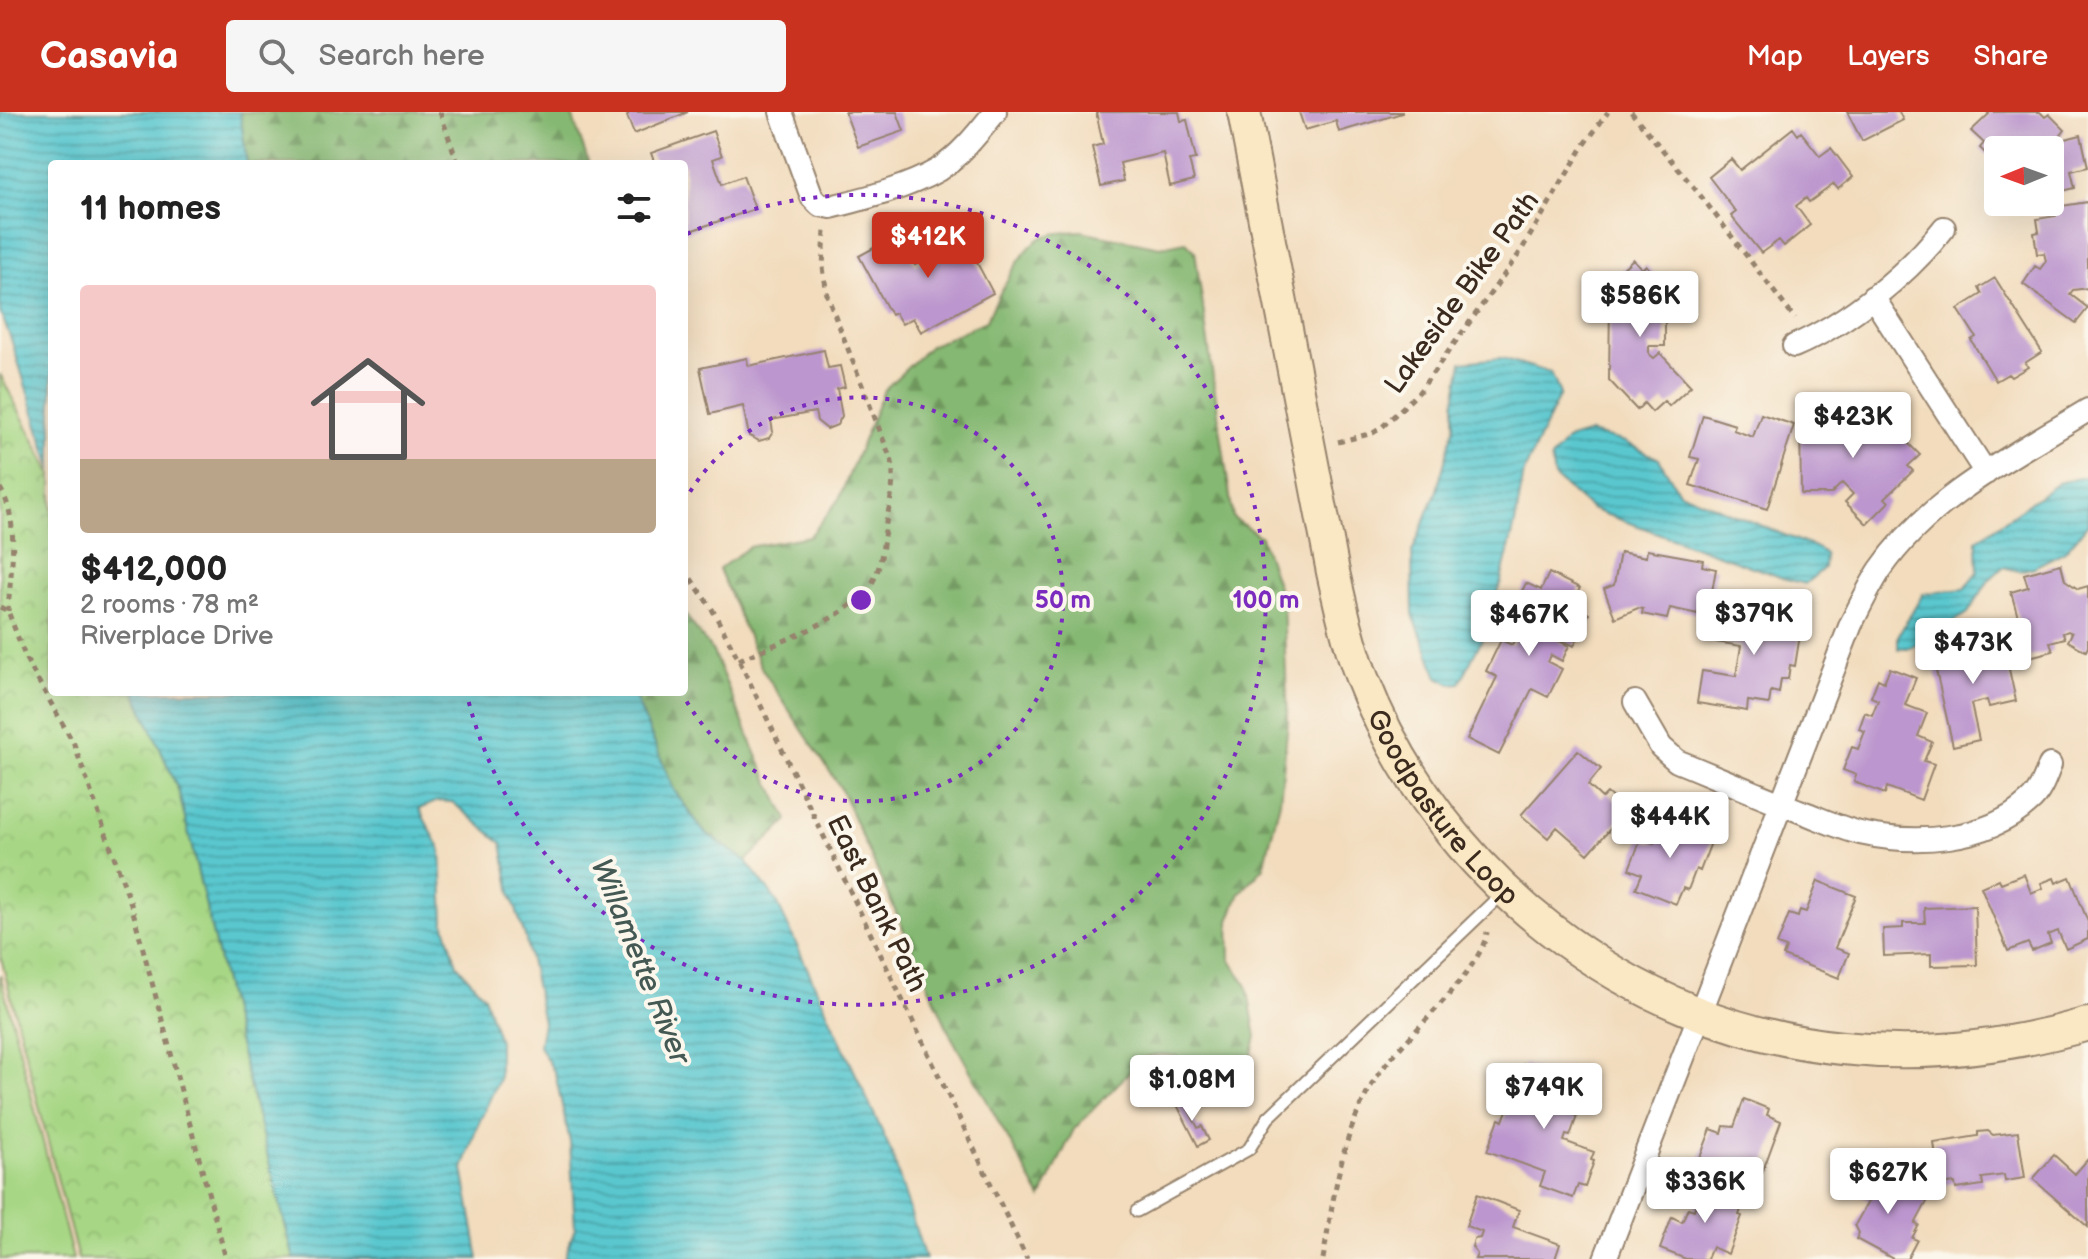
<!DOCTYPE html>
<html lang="en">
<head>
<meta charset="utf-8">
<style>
  :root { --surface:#fff; --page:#f6f6f6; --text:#222; --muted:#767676; --line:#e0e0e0; --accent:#c8321e }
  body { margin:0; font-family:"Balsamiq Sans",sans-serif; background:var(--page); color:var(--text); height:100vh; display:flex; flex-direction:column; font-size:30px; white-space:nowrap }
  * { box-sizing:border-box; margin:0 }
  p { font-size:26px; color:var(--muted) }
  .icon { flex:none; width:44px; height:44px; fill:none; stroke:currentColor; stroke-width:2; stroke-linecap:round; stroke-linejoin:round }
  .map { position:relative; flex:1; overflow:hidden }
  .sheet { position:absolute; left:48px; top:48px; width:640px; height:536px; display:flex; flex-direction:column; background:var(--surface); border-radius:8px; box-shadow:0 8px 32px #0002 }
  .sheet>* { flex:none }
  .needle { width:52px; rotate:269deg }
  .tools { position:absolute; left:1984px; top:24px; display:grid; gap:16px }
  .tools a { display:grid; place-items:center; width:80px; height:80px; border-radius:8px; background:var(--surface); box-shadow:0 8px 32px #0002; font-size:40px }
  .price { position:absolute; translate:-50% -68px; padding:0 18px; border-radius:8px; background:#fff; color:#222; font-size:26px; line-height:52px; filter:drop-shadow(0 2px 4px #0008) }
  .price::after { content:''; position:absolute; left:50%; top:48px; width:24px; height:18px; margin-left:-12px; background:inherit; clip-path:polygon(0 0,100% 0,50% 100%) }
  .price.selected { background:var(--accent); color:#fff }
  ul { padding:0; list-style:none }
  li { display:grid; align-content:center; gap:16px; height:424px; padding:0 32px }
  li+li { border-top:2px solid var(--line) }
  li span { display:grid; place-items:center; height:248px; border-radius:8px; color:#555 }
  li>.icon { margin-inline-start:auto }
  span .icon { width:144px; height:144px; fill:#fffc; stroke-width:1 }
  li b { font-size:34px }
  h2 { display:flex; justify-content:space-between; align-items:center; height:96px; padding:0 32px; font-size:34px }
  header { display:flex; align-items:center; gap:48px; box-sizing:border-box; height:112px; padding:0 40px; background:var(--accent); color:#fff }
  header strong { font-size:38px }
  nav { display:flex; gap:44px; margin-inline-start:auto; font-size:28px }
  .search { width:560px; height:72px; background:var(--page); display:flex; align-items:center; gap:20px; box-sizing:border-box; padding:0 28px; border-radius:8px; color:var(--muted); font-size:30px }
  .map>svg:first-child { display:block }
</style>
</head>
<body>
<header>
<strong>Casavia</strong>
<div class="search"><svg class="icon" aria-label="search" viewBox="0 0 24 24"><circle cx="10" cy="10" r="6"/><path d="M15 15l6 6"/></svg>Search here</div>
<nav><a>Map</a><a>Layers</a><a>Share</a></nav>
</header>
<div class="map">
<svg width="2088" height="1147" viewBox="0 0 2088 1147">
  <defs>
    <pattern id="forest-firs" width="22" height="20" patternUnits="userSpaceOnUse" patternTransform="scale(2)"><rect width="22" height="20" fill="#85b872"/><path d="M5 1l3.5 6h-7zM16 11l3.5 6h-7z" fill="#6e965d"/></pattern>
    <pattern id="park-crowns" width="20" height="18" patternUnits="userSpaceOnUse" patternTransform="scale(2)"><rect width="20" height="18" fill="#a7d785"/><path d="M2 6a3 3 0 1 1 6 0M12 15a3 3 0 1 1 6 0" fill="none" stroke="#91b972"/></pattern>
    <pattern id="water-rules" width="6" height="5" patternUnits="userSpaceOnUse" patternTransform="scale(2)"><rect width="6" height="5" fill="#5ac7cf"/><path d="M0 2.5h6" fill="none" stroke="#4ca2a7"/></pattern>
  </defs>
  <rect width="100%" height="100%" fill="#fbf7ec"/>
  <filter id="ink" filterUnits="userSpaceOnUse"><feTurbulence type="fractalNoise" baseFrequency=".0125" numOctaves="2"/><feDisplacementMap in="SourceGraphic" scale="16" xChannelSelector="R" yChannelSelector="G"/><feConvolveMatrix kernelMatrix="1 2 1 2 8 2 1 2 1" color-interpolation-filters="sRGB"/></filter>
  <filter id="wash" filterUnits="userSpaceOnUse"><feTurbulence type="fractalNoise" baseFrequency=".006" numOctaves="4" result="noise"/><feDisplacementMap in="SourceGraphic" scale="32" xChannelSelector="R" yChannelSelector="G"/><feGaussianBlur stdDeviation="1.8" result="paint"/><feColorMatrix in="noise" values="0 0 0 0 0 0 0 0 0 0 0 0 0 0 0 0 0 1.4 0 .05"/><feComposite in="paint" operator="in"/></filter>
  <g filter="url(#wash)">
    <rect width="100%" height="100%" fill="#f2dcbd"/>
    <path fill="#a7d785" stroke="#718052" stroke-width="2" d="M0,862L73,1147H0Z"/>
    <path fill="url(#forest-firs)" stroke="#607148" stroke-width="2" d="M240,0H571L589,52H247Z
      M1081,119L1160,135L1186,130L1195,139L1233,406L1261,425L1283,491L1288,609L1280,689L1264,755L1240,781L1229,809L1230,847L1247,874L1256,925L1247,962L1230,971C1202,956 1172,932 1141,948L1074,1017L1041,1086L951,924L840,675L762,557L719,457L749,435L810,424L839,387L884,278L930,234L986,209C997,187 1021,135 1043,125C1054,120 1069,120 1081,119Z
      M684,501L713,540L761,653L788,708L746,749L704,720L674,678L633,580H684Z"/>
    <path fill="url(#park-crowns)" stroke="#718052" stroke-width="2" d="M0,262L52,363V580H135L178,677L242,945L294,1147H78L0,842Z"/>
    <path fill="url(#water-rules)" stroke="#4a7876" stroke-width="2" d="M0,0H240L247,52H52V358L11,227L0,200Z
      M1502,246L1551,261L1560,282L1524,360L1515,412L1491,509L1460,571L1451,572L1438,565L1413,503L1412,440L1437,378L1455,313V289L1462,250Z
      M1590,321L1625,330L1659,347L1679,380L1819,437L1825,442L1824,456L1805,472L1786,467L1591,397L1554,365L1551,347L1566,328Z
      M2088,364V412L2065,439L2034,455L2019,459L2003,455L1989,468L1968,501L1909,536L1898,537V524L1923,482L1964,477L1978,460L1977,428L2058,371Z
      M135,580H633L674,678L704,720L746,749L776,788L891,1039L925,1147H564L575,1116L570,1030L555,961L539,934L543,910L525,824L511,782L502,731L452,690L438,689L419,697L441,738L444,810L457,853L484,884L499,929V967L476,1017L463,1057L479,1147H294L242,945L178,677Z"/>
    <g id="blocks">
      <path fill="#bc96ce" d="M630,0H688L634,22L627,4Z
        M845,0H897L904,19L858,35Z
        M1096,0H1179L1181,9L1187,8L1196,47L1189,48L1194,68L1170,74L1163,41L1120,51L1124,69L1101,74L1092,35L1103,32Z
        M1299,0H1402V1L1339,20L1336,9L1305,18Z
        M1847,0H1899L1903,8L1862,29Z
        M1987,0H2040L2045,5L2049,2L2065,18L2061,23V28L2081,23L2088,55L2071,59L2075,76L2050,82V38H1998V54L1980,36L1984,31L1971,19L1989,2Z
        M1793,16L1798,23L1801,20L1820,44L1831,36L1853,65L1838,77L1834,72L1809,90L1806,86L1796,94L1810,113L1784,134L1779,128L1761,141L1731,104L1736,100L1709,65L1731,47L1740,58Z
        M713,19L722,44L713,47L722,72L743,64L755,97L684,121V52H655L651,41Z
        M2088,90V176L2073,178L2070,182L2088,196L2076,211L2023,172L2035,154L2040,157L2046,149L2044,141L2037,142L2034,121L2039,120L2037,107L2056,104L2055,95Z
        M965,114L981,144L975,147L993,181L921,220L913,206L902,212L895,201L891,203L859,144L890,127L897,140L905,135L915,153L949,135L944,126Z
        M1633,147L1642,157L1646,153L1660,169L1657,172L1670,187L1665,191V234H1649V242L1654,246L1660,241L1691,274L1669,294L1664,289L1652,300L1644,291L1637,298L1609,268L1610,188L1601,177Z
        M1995,166L2042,240L2025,251L2028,255L2011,265L2008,262L1996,269L1971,228L1976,225L1958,197L1982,182L1979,176Z
        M824,238L828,256L840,254L845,275L837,277L842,304L837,313L827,317L817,309L815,300L771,308L773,320L769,326L759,329L749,324L743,294L710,302L700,256L747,246L748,254Z
        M1820,301H1855V306H1877V320L1884,313L1897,327L1901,324L1920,343L1908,354L1913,359L1885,386L1889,390L1867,412L1845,390L1853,382L1842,371L1831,382H1801L1800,306H1820Z
        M1761,302L1794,313L1767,397L1690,373L1699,347L1690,345L1703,303L1735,313L1733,318L1753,325Z
        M1647,438L1703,448L1702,454L1716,457L1709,496L1699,494L1698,502L1670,496L1667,507L1642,502L1643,497L1638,496L1615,506L1604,477L1614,473L1620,440L1646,445Z
        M2061,452L2065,468L2078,477L2088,474V535L2086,539L2068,529L2072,521L2068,519L2063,521L2065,526L2050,530L2053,539L2029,545L2011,480L2028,475L2024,462Z
        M1549,461L1580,476L1571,493L1589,502L1574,534L1560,527L1559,529L1569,534L1562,549L1551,543L1548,550L1562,557L1548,585L1532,577L1499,643L1467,627L1497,565L1486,559L1501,528L1512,533L1525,508L1511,501L1526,471L1541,478Z
        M1742,489L1787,496L1786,502L1803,504L1795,554L1790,553L1788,567H1781L1779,581L1771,579L1769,592L1748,589L1747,599L1697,591L1702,559L1736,564L1741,534L1716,530L1720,509L1738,512Z
        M1995,522L2003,530L2016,589L1989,595L1987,588L1971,592L1979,628L1953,634L1933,545L1957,539L1959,547L1982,541L1980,534L1986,525Z
        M1890,556L1916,566L1905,593L1927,601L1918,624L1932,630L1924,649L1934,652L1921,688L1887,675L1885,682L1854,670L1856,663L1843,658L1852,635L1858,637L1865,619L1859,617L1865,600L1872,603L1878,588L1871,585L1878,567L1884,570Z
        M1578,638L1601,657L1588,673L1602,686L1607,681L1627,698L1588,742L1557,715L1548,726L1521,703Z
        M1670,704L1685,710L1684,713L1713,725L1700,759L1696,757L1688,778L1683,776L1676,792L1636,776L1642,762L1629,757L1641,727L1654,731L1663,708L1668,710Z
        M2024,762L2031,781L2043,776L2041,771L2054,766L2056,771L2070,765L2088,810V827L2066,837L2058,819L2048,823L2051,831L2032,839L2028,831L2008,839L1981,775L1999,767L2001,771Z
        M1818,769L1856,784L1835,836L1849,841L1839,866L1783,844L1786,836L1777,833L1789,802L1798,805L1800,798L1806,800Z
        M1975,794L1977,853L1931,854V842L1884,844L1883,817L1903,816V811H1925L1924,796Z
        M1524,952L1578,972L1576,976L1579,978L1574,991L1578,992L1574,1003L1577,1004L1570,1024L1566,1023L1564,1029L1594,1040L1591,1048L1594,1049L1585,1075L1578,1073L1573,1086L1540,1074L1545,1060L1487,1039L1499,1007L1503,1009Z
        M1182,985L1198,1016L1202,1014L1209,1028L1198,1034L1175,989Z
        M1744,987L1769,997L1767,1003L1781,1009L1757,1075L1739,1068L1736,1075L1701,1061L1705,1050L1699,1048L1711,1017L1722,1021L1724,1014L1734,1015Z
        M1988,1019L1993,1023L2018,1020L2025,1066L2005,1069L2004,1063L1982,1066L1983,1073L1956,1077L1955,1071L1940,1073L1934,1031L1978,1024V1020Z
        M2054,1043L2075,1062L2088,1047V1115L2033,1067Z
        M1865,1058L1882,1068L1884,1065L1928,1088L1915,1112L1919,1113L1912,1126L1917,1128L1907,1147H1893L1856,1127L1859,1121L1855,1113L1869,1088L1854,1080Z
        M1704,1070L1745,1086L1739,1103L1742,1104L1728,1142L1712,1135L1707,1147H1686L1660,1137L1672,1105L1682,1110L1688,1096L1694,1098Z
        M1477,1082L1519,1098L1513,1115L1560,1132L1555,1147H1475L1477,1142L1472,1135L1474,1127L1480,1126L1482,1120L1466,1114Z"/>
    </g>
  </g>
  <g filter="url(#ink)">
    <use href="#blocks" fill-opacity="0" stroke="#96836e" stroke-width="2"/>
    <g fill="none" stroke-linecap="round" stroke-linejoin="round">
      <defs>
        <path id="lane" d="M1137,1099L1249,1037L1268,1006L1504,780"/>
        <path id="street" d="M781,0L812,85L820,93L831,95C866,86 907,76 938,58C961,43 978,21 995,0
          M1873,185L1986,361
          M1794,234C1848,211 1908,162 1944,116
          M1635,590L1661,635L1677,649C1719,666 1760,684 1802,700C1821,707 1840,716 1860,721C1914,733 1986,730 2029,690C2040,681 2045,666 2050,653
          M1605,1147L1851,512C1860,494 1869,475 1880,458C1930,385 2015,343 2088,298"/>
        <g id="secondary">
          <path id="s1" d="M1244,0L1333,460C1341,496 1349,532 1362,566C1439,765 1629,915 1842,936C1925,945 2008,935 2088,912"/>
        </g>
      </defs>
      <use href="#lane" stroke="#96836e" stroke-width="15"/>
      <use href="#street" stroke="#96836e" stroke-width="26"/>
      <use href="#secondary" stroke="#96836e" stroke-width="36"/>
      <path stroke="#96836e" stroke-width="5" stroke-dasharray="6 6" stroke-linecap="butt" d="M440,0L458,52
        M1631,0L1700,83L1795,207
        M1338,330L1373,321L1381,316L1419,280L1519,142L1583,35L1608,0
        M0,376C21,410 10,461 8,499
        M684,457L711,495L739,548L1027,1147
        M0,495L8,499L26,547L74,632L131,792L226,1147
        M739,548C778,530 848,508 872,471C882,455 883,430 886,411C890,391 895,371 892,350L827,183L823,155L825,118
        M1323,1147C1334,1084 1341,1021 1376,966C1401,927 1480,863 1487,820"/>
      <use href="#lane" stroke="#fff" stroke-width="11"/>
      <use href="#street" stroke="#fff" stroke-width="22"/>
      <use href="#secondary" stroke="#fae7c3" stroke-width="32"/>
    </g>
  </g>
  <g fill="none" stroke="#7b2cbf" stroke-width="4" stroke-dasharray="4 8">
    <path d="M684 390A202 202 0 1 1 682 581"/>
    <path d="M687 122A405 405 0 1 1 467 583"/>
  </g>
  <g text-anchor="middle" stroke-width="8" stroke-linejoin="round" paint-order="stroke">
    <g font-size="28" fill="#3b2a1e" stroke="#fbf7ec">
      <text transform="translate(1461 180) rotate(-54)" y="10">Lakeside Bike Path</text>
      <text dy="10" stroke="none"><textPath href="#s1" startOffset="732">Goodpasture Loop</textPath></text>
      <text transform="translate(878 791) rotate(64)" y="10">East Bank Path</text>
    </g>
    <g font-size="30" font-style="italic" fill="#445953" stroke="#fbf7ec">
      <text transform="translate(641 849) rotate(68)" y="10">Willamette River</text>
    </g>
  </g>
  <circle cx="861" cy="488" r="12" fill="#7b2cbf" stroke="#fbf7ec" stroke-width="4"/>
  <g font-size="24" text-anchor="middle" font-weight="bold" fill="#7b2cbf" stroke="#fbf7ec" stroke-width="8" stroke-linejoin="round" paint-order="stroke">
    <text x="1063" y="496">50 m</text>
    <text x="1266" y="496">100 m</text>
  </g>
</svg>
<div class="tools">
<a><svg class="needle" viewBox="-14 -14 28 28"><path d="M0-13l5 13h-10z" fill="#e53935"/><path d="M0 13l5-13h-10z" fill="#767676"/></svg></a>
</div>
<b class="price selected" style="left:928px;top:168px">$412K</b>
<b class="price" style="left:1640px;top:227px">$586K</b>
<b class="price" style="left:1853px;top:348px">$423K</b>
<b class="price" style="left:1754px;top:545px">$379K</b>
<b class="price" style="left:1529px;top:546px">$467K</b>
<b class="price" style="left:1973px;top:574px">$473K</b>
<b class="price" style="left:1670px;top:748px">$444K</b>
<b class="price" style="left:1192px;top:1011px">$1.08M</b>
<b class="price" style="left:1544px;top:1019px">$749K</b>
<b class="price" style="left:1888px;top:1104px">$627K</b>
<b class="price" style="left:1705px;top:1113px">$336K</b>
<section class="sheet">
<h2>11 homes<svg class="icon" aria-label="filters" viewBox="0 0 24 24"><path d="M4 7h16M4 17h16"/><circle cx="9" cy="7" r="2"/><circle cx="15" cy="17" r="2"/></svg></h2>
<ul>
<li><span style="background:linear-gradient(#f6c9c9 70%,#b9a48a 0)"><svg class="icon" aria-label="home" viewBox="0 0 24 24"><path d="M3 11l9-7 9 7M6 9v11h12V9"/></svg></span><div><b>$412,000</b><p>2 rooms · 78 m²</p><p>Riverplace Drive</p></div></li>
</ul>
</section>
</div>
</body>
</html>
